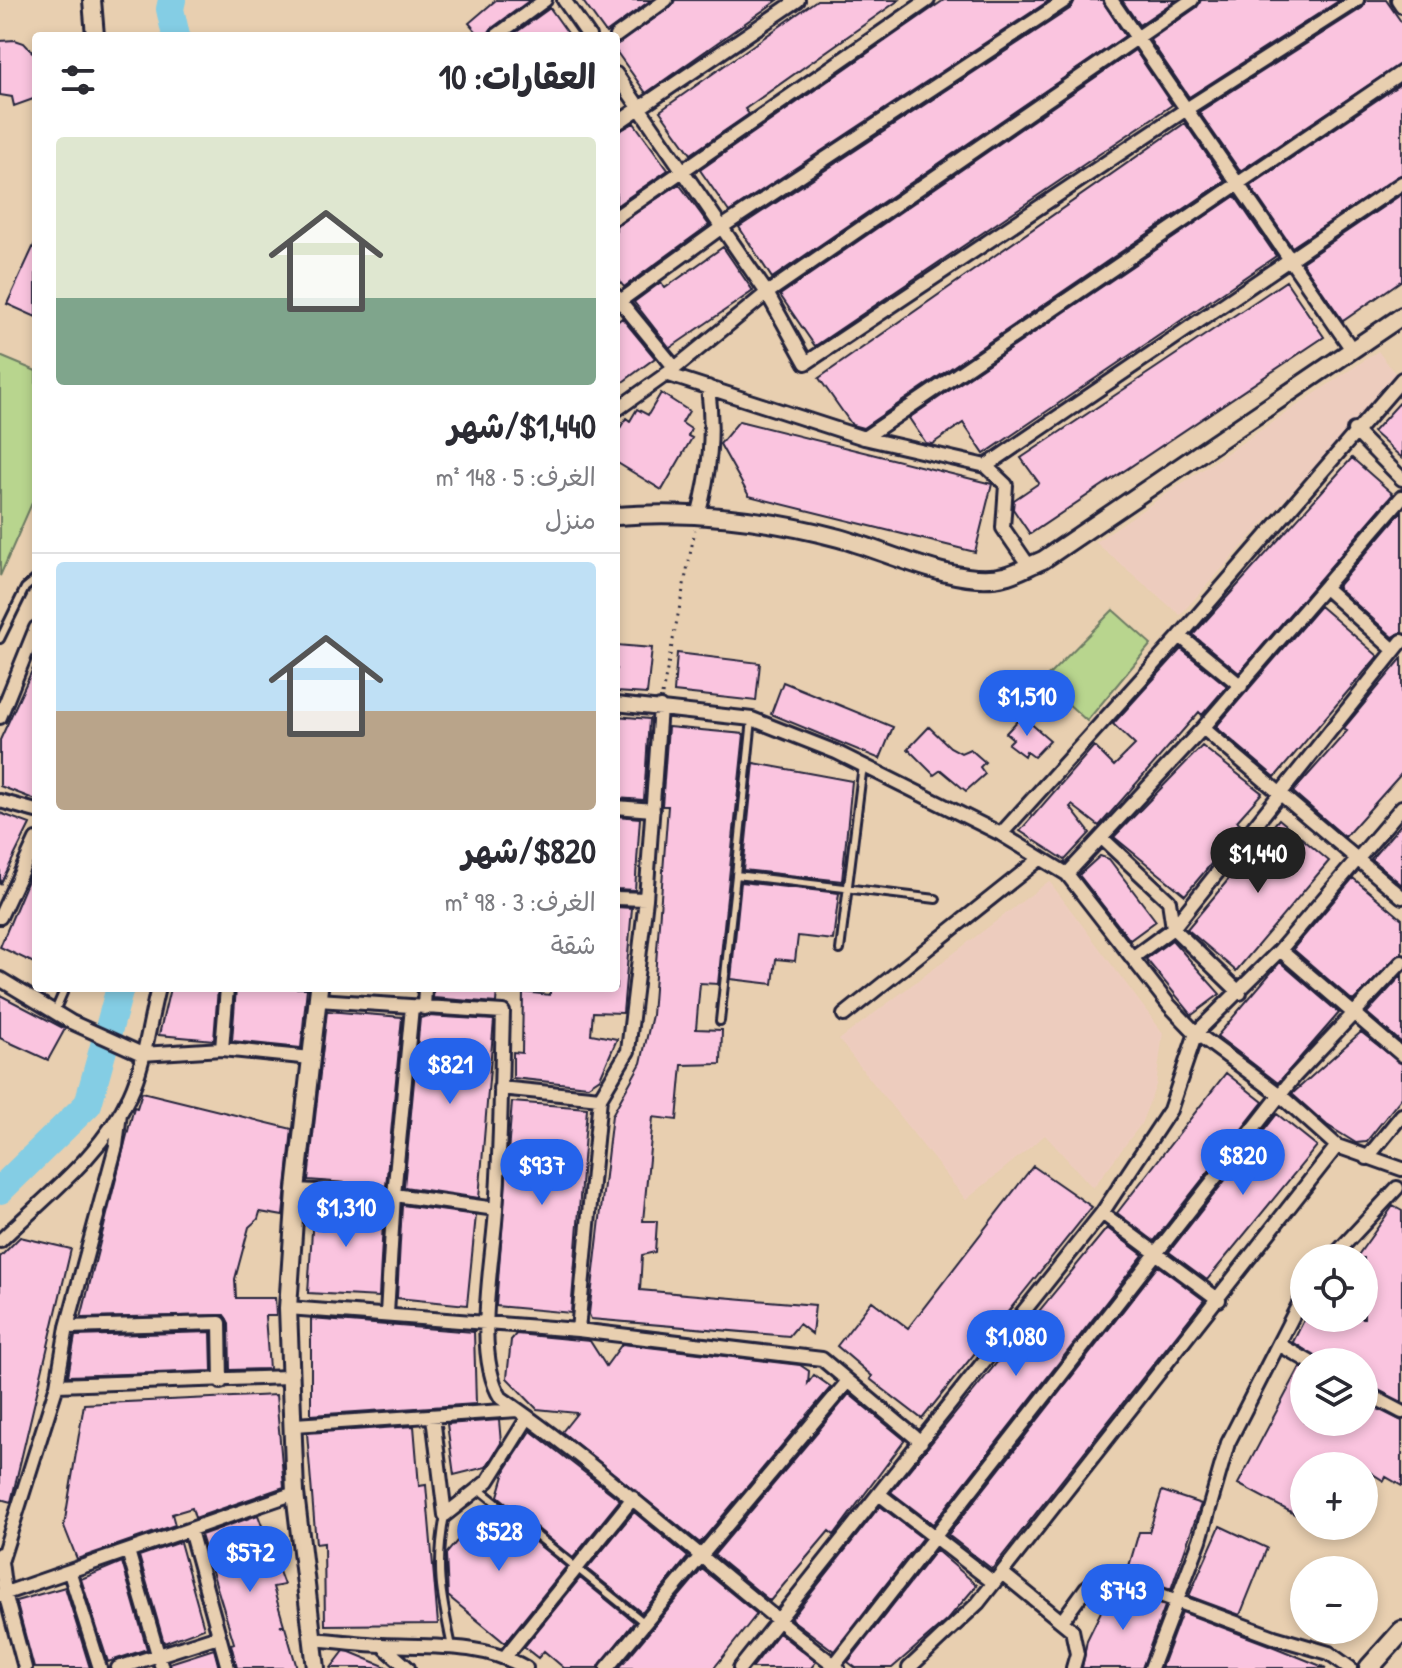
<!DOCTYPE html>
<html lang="ar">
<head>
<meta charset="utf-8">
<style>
  :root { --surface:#fff; --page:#f2f2f3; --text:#2b2b33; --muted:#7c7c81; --line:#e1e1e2; --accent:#2563eb }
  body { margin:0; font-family:"Patrick Hand","Playpen Sans Arabic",sans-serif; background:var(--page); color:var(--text); direction:rtl; height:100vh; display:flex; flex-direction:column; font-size:30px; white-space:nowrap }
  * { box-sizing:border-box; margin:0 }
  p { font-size:26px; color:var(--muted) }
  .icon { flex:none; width:44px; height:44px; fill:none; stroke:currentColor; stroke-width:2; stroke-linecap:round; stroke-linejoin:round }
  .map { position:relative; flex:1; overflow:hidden; direction:ltr }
  .sheet { position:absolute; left:32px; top:32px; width:588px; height:960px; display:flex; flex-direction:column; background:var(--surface); border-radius:8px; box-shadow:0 4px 12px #0003; direction:rtl }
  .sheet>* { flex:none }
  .controls { position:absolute; left:1290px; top:1244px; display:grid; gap:16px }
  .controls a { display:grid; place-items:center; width:88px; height:88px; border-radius:50%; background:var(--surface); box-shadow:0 4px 12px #0003; font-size:40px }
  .price { position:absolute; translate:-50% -68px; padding:0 18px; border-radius:28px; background:var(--accent); color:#fff; font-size:26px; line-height:52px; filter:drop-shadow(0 2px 4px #0008) }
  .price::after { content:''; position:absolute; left:50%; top:48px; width:24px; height:18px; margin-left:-12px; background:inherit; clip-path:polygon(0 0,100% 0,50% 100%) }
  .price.selected { background:#222; color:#fff }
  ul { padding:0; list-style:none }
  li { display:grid; align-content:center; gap:16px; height:424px; padding:0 24px }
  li+li { border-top:2px solid var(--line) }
  li span { display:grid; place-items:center; height:248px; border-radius:8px; color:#555 }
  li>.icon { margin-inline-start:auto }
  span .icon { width:144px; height:144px; fill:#fffc; stroke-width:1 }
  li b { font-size:34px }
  h2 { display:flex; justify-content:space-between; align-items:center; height:96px; padding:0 24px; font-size:34px }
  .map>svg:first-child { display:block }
</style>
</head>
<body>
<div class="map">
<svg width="1402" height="1668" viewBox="0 0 1402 1668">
  <rect width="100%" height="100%" fill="#e8cfb0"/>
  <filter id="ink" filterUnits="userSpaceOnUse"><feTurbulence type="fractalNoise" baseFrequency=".0125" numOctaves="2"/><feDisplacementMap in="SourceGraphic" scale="16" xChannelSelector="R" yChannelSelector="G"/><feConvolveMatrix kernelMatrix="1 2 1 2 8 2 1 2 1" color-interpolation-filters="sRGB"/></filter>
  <g filter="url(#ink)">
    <path fill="#edccbe" d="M1378,351L1397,376L1180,615L1095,542Z
      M1049,881L1163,1033L1156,1085L1141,1124L1093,1188L1045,1135L966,1200L839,1040Z"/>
    <path fill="#b8d58e" stroke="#6d7c64" stroke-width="2" d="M0,356L36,371V494L0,576Z
      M1113,610L1151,644L1087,721L1043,681Z"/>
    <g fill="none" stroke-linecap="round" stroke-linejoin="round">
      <path stroke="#84cde4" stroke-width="28" d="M172,0L170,9L176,36
        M0,1190L88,1104L120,988"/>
    </g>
    <path fill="#fac4df" stroke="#22223b" stroke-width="2" d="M496,0H530L491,29L487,36H480L469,23Z
      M582,0H651L606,33Z
      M675,0H778L646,93L616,51V45L671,7Z
      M817,0H899L745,109L749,114L691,154L660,111Z
      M944,0H1050L729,212L700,170Z
      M1075,0H1102L1125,36L772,278L739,227L1071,8Z
      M1122,0H1176L1139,25Z
      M1201,0H1340L1189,97L1150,40L1197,7Z
      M1366,0H1386L1402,23V63L1240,171L1199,112L1362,8Z
      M550,8L570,36H511Z
      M15,40L24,43L36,56V98L14,106L12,97L0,95V41Z
      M1135,50L1172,105L815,346L780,295Z
      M1402,83V174L1292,247L1250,186Z
      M634,123L668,170L616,206V133Z
      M1185,123L1225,181L863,428L852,425L819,378Z
      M679,184L709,225L624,287L616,277V226Z
      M1402,194V280L1343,321L1302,262Z
      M1235,196L1276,256L984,454L963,423L932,444L926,443L909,418Z
      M36,241V317L7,304Z
      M723,247L753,291L670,348L634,302L661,282L665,288Z
      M1286,281L1324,337L1030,534L1013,509L1014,500L1039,483L1021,458Z
      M622,318L655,358L616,387V323Z
      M661,393L689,411L682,423L691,429L688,436L692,438L662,490L616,462V435L626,418L630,421L637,409L648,415Z
      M1402,400V458L1373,432Z
      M739,421L992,484L975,552L749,496L720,444Z
      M1352,458L1393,494L1239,673L1193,635Z
      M1402,511V632L1393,637L1337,587Z
      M1320,606L1378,656L1275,777L1216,727Z
      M616,645L652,648L647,694L616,692Z
      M1181,649L1227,686L1202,715L1199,712L1099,826L1072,805L1070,807L1090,833L1065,860L1020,831L1094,746L1114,766L1135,745L1113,724Z
      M677,653L760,663L756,701L674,692Z
      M1402,658V773L1345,837L1293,792L1347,731L1343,729Z
      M36,662V800L0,786V740Z
      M783,682L893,727L880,759L771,714Z
      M616,716L649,719L644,800L616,798Z
      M1022,716L1050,740L1034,757L1026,751L1024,756L1008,744L1013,739L1006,733Z
      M668,727L744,734L718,984L700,983L696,1029L722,1030L721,1064L682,1065L677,1120L653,1117L643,1221H657L655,1252L642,1255L640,1290L815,1305L812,1334L799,1324L789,1336L591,1319L589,1314L612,1115L641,1063L652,1015L668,806H662Z
      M929,727L950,747L961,753L970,749L985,762L980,767L985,774L966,791L941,770L934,775L908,749Z
      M1202,746L1262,793L1237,821L1243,826L1185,895L1114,837Z
      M754,763L852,781L842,881L743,870Z
      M0,813L30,824L0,885Z
      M616,816L640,818L635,890L616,889Z
      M1279,819L1329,861L1236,971L1187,929Z
      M1402,823V885L1371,859Z
      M1100,856L1109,859L1156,921L1130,940L1079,875Z
      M36,861V964L0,947Z
      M1353,878L1402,919V953L1353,1001L1293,949Z
      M741,882L839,893L833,940L798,936L795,961L776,959L773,984L731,979Z
      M616,907L632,908L623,1013L593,1012L591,1034L617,1039L600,1078L588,1086L513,1078V1052L522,1053L523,992L550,995V988H616Z
      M1172,940L1220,994L1192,1015L1146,959Z
      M1280,962L1339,1013L1278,1083L1217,1036Z
      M1402,975V1043L1367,1013Z
      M170,988H218L214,1040L159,1035Z
      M236,988H307L301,1048L232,1041Z
      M434,988H497L496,1003L433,998Z
      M0,995L65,1029L48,1060L0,1038Z
      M327,1011L402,1017L386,1186L308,1180Z
      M428,1016L494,1020L479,1198L404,1187L420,1018Z
      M1361,1032L1402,1064V1097L1366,1142L1356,1143L1327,1125L1292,1094Z
      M1226,1073L1263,1102L1154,1241L1117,1213Z
      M142,1092L292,1129L283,1216L260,1212L258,1219L249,1227L235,1279L236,1298H275L276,1316H265L269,1369L230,1370L229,1323L224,1315L81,1318L134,1107L137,1108Z
      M512,1102L587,1108L571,1313L496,1306Z
      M1277,1114L1317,1146L1207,1280L1169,1252Z
      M1033,1166L1092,1207L922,1419L870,1379L872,1376L837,1346L872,1301L908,1328Z
      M314,1200L384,1204L379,1297L308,1293Z
      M402,1205L476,1215L467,1305L397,1298Z
      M1393,1206L1402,1211V1402L1364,1383V1362H1323L1293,1342L1305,1318H1364V1258H1356Z
      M1107,1228L1143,1255L933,1524L891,1492Z
      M20,1237L71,1249L11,1502L0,1499V1257Z
      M1158,1266L1204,1300L992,1569L948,1535Z
      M311,1319L474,1332L476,1404L311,1415Z
      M211,1332L212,1371L68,1376L75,1336Z
      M516,1334L590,1341L606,1366L622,1344L800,1365L809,1371L808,1383L814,1375L831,1387L700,1543L562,1432L577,1413L537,1409L507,1378L511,1340Z
      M1300,1367L1304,1369V1422H1364V1402L1402,1421V1486L1386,1477L1384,1481L1344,1456L1339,1466H1304V1519L1238,1484Z
      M849,1394L905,1440L834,1535L829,1531L770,1601L714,1555Z
      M276,1395L284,1487L195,1518L192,1508L172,1514L175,1525L77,1559L64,1526L84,1404Z
      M499,1420L501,1443L486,1467L454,1475L447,1424Z
      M414,1426L419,1486L426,1485L438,1624L325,1625L324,1543L316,1544L307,1433Z
      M531,1431L620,1500L573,1558L498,1496L506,1469Z
      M1162,1491L1201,1504L1171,1589L1127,1573L1139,1532H1149Z
      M880,1506L922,1538L834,1651L791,1619Z
      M485,1508L492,1513L494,1509L566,1567L505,1643L448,1596L446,1554Z
      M634,1512L688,1557L642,1613L587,1569Z
      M258,1515L284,1585L273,1587L284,1625H280L285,1627L297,1668H237L231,1644L234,1643L201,1535Z
      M1220,1526L1267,1548L1240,1615L1189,1596Z
      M180,1542L204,1628L164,1643L139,1556Z
      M936,1550L977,1585L947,1620L892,1668H856L848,1662Z
      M122,1562L147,1649L108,1662L81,1579Z
      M702,1569L757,1614L714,1668H619Z
      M580,1578L634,1622L598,1668H564L544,1651L538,1658L524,1647Z
      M65,1587L90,1668H34L16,1601Z
      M1113,1587L1165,1606L1142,1668H1082L1087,1640Z
      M1182,1612L1269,1645L1326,1668H1161Z
      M779,1633L816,1662L811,1668H752Z
      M214,1649L219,1668H171L170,1663Z
      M344,1651L350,1652L389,1668H331Z"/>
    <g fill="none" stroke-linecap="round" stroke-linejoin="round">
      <defs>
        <path id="lane" d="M0,639L25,588L36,579
          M752,719L736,875L936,899
          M840,950L863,765
          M55,1011L65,988
          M720,1021L736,875
          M479,1489L646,1624
          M445,1515C435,1568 441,1595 452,1647"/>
        <path id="street" d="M564,0L589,36
          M1111,0L1351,348
          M1398,0L1402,6
          M496,36L545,0
          M616,36L666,0
          M616,74L767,293L806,363L1188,108L1357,0
          M616,124L798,0
          M616,217L928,0
          M616,296L675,368
          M616,304L722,227L1066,0
          M666,374L864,438L986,466L1006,485L1003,528L1029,566
          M616,410L675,368L767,293L1192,0
          M1354,430L1402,479
          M864,438L1402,72
          M986,466L1402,183
          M698,516C710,472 714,433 708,387
          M1326,589L1394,650
          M1180,636L1241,686
          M616,704L752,719L836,752L1001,834L1067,874L1169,1005L1196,1033L1280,1095L1337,1146L1402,1169
          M0,717L36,628
          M1203,728L1402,897
          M0,801L36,811
          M616,807L653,810
          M1001,834L1180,636L1402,379
          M1103,839L1169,901L1173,928L1240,993
          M1067,874L1203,728L1402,497
          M616,898L646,899
          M0,917L36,840
          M1280,950L1402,1055
          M1132,958L1173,928L1402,641
          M0,979L71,1022L142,1054L222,1049L311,1058
          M318,1000L503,1012C501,1078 501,1144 496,1210C493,1261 473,1354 501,1398C620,1481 724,1580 838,1668
          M424,1008L425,988
          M844,1015L1041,858
          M222,1049L227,988
          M500,1088L600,1098
          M1367,1158L1402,1115
          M296,1190L394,1195L496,1209
          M1102,1213L1219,1300
          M0,1241C46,1196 102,1155 130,1095C145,1063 149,1023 158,988
          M1332,1258L1397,1188
          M288,1308L578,1330L822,1359L921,1442
          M387,1314L394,1195L412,1007
          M67,1327L220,1323L221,1382
          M578,1330L600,1098L628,1051L646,899L660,707
          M1280,1345L1310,1362
          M57,1385L289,1377
          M1364,1392L1402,1412
          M433,1417L445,1515
          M295,1425L518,1410
          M879,1494L994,1583
          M445,1515L488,1481L528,1417
          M190,1530L228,1668
          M128,1551L162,1668
          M0,1554L5,1593L25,1668
          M2,1559L57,1385L67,1327L116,1146L120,1113
          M70,1573L100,1668
          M1002,1573L1072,1630L1077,1654L1073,1668
          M0,1595L295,1493
          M1062,1621L1086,1588L1104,1574L1274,1637L1329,1653L1350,1668
          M313,1639C336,1641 359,1644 381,1645C430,1647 482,1642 526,1668
          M382,1645L408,1668
          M505,1657L633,1498
          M118,1668L218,1636
          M607,1668L848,1381
          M740,1668L1102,1213L1170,1110L1196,1033L1280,950L1402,807
          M832,1668L1294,1077L1402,962
          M909,1668L978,1603L1337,1146
          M1151,1668L1200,1540L1228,1443L1304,1294"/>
        <path id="secondary" d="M92,0L95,36
          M616,516C689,510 768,519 839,538C884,550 959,588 1004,576C1017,573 1030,565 1043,560L1402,316
          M316,1668L295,1493L288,1308L296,1190L319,988"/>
        <path id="primary" d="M1369,1668L1402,1631"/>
      </defs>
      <use href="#lane" stroke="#22223b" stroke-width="12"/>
      <use href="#street" stroke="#22223b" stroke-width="18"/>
      <use href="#secondary" stroke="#22223b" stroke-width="22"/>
      <use href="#primary" stroke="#22223b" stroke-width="24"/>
      <path stroke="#22223b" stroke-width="3" stroke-dasharray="2 6" stroke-linecap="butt" d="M662,695L695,530"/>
      <use href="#lane" stroke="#e8cfb0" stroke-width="6"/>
      <use href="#street" stroke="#e8cfb0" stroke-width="12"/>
      <use href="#secondary" stroke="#e8cfb0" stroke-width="16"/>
      <use href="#primary" stroke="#e8cfb0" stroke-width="18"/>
    </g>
  </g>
</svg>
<div class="controls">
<a><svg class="icon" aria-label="locate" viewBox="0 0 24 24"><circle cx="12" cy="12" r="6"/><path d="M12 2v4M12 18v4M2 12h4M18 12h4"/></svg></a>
<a><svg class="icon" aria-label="layers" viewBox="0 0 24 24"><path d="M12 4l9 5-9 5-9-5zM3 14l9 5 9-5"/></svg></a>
<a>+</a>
<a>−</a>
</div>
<b class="price" style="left:1027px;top:738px">$1,510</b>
<b class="price selected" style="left:1258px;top:895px">$1,440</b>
<b class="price" style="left:450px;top:1106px">$821</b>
<b class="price" style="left:1243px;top:1197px">$820</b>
<b class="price" style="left:542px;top:1207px">$937</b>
<b class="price" style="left:346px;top:1249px">$1,310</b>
<b class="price" style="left:1016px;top:1378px">$1,080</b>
<b class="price" style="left:499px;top:1573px">$528</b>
<b class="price" style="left:250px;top:1594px">$572</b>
<b class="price" style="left:1123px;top:1632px">$743</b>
<section class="sheet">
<h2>العقارات: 10<svg class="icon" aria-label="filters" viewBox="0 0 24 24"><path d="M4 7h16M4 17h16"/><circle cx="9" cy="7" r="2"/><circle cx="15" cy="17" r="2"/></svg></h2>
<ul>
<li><span style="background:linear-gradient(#dfe7d0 65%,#7fa58c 0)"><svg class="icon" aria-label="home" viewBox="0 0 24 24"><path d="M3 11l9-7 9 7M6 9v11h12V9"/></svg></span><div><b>$1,440/شهر</b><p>الغرف: 5 · 148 m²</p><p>منزل</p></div></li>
<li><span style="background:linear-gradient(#bfe0f5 60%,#b9a48a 0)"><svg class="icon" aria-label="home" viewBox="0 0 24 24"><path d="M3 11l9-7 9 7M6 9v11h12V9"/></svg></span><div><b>$820/شهر</b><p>الغرف: 3 · 98 m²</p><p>شقة</p></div></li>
</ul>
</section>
</div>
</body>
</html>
